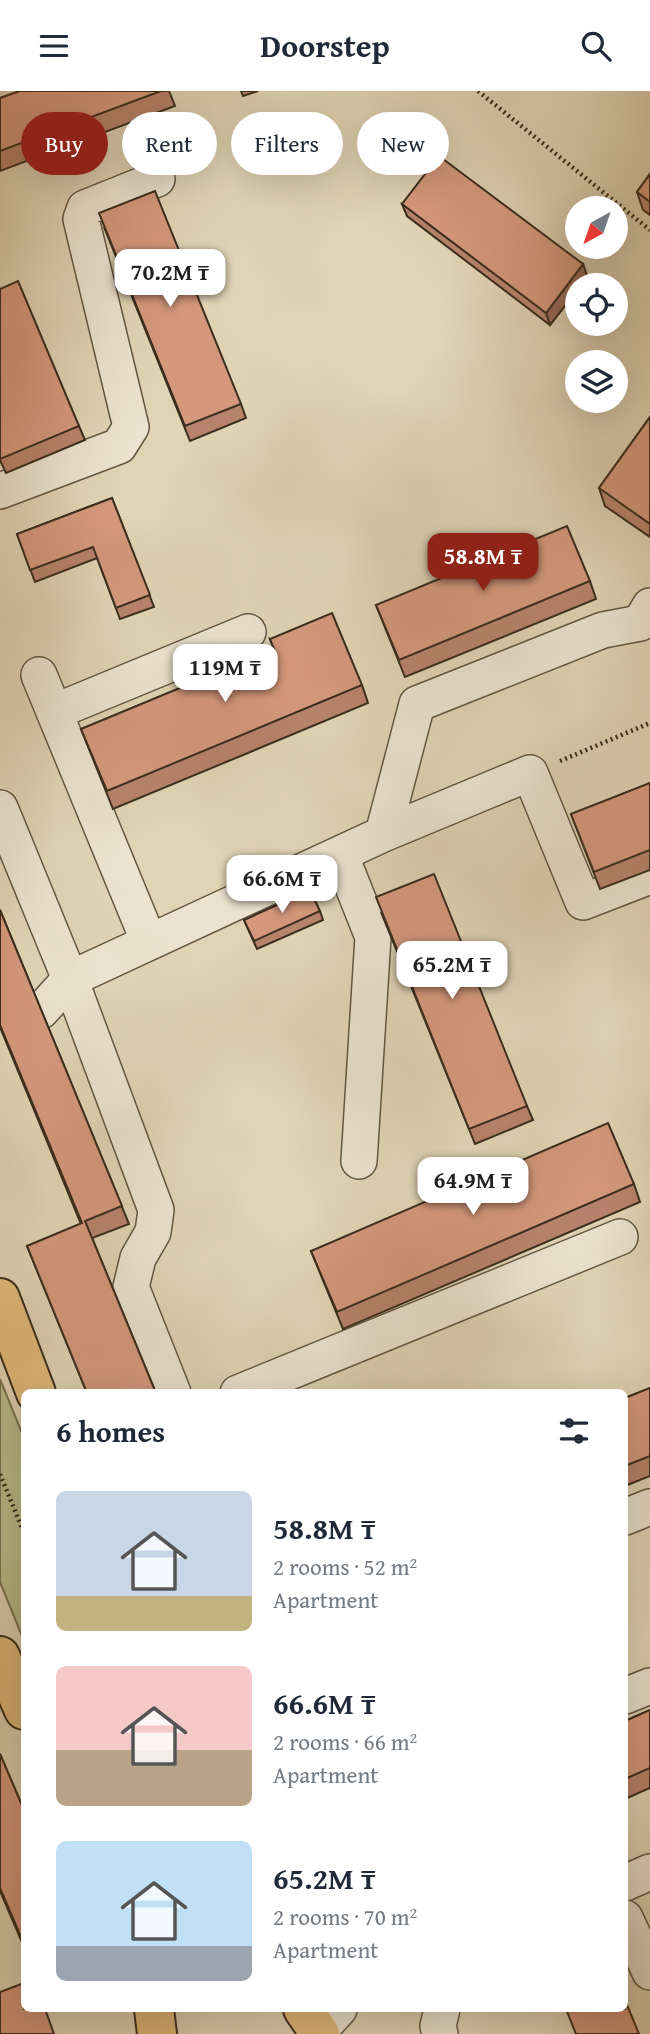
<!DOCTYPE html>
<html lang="en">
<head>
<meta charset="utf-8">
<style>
  :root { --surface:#fff; --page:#f2f2f3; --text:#1f2937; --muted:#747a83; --accent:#8f2418 }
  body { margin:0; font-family:"Gentium Book Plus",serif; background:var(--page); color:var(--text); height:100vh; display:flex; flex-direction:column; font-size:26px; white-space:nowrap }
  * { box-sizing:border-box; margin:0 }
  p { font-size:23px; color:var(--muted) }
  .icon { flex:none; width:38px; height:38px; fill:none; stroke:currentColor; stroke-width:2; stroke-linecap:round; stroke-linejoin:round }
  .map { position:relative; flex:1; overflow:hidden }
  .details { position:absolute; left:21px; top:1298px; width:607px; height:623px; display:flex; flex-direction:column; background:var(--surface); border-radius:10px; box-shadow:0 7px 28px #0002 }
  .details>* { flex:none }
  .guide { position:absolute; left:21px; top:21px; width:609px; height:63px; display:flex; gap:14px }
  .needle { width:46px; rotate:220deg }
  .controls { position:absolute; left:565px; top:105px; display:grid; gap:14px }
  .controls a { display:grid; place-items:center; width:63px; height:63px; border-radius:50%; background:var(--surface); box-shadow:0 7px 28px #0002; font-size:35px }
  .price { position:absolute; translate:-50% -60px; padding:0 16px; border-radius:14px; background:#fff; color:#222; font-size:23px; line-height:46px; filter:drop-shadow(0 2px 4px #0008) }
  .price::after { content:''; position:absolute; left:50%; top:42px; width:21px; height:16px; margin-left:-10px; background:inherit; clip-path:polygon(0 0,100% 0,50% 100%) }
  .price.current { background:var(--accent); color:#fff }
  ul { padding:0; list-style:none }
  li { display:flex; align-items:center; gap:21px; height:175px; padding:0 35px }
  li span { display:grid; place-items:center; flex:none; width:196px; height:140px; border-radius:10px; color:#555 }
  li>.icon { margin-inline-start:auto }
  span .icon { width:84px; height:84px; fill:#fffc; stroke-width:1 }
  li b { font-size:30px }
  h2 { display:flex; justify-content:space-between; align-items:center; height:84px; padding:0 35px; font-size:30px }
  .tag { padding:0 24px; border-radius:32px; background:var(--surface); box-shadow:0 7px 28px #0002; font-size:24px; line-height:63px }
  .tag.current { background:var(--accent); color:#fff }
  header { display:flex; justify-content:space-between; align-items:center; height:91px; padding:0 35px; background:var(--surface); font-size:32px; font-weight:700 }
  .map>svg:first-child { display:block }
</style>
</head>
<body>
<header><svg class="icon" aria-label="menu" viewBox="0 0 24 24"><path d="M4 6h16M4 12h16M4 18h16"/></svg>Doorstep<svg class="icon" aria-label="search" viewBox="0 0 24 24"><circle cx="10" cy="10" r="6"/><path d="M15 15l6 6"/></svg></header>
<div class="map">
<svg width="650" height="1943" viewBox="0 0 650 1943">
  <rect width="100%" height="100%" fill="#e0d4b5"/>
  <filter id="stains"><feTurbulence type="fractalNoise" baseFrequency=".00286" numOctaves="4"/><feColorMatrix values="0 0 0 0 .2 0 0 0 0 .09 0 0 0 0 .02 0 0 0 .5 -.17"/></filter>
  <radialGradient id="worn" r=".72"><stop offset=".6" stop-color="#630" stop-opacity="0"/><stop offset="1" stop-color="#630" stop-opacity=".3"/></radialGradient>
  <path fill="#b9bb89" stroke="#797453" stroke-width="2" d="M0,1288L24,1347V1550L0,1491Z"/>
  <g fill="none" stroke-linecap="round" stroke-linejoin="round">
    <defs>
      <path id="minor" d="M0,400L119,355L131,336L81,128L85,117L157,88
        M39,584L149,851
        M54,621L248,541
        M0,717L70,888L156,1119L153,1141L138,1167L131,1196L173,1302
        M383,743L417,613L603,539L640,532L650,515
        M340,763L373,846L359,1070
        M41,920L70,888L383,743L530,682L583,811L650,785
        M238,1302L620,1146
        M625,1426L650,1416
        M625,1605L650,1595
        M625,1792L650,1781
        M625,1827L650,1881
        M318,1941L339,1918
        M440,1943L438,1935L442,1918"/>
      <path id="major" d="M0,1207L36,1302
        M0,1565L24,1619
        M154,1918L157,1943
        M303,1918L320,1943"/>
    </defs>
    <use href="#minor" stroke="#635743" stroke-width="38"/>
    <use href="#major" stroke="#392d1d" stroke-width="42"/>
    <path stroke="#392d1d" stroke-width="4.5" stroke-dasharray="2 3.5" stroke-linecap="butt" d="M478,0L650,139
      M560,670L650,632
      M0,1383L24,1442"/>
    <use href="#minor" stroke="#ebe3cf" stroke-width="35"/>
    <use href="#major" stroke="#e0ba7a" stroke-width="38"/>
  </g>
  <path fill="#b7836c" stroke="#392d1d" stroke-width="2" d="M20,0H169L175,15L0,80V7Z
    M241,0H258L243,5Z
    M650,83V124L643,119L637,101Z
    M402,113L583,173L587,185L578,194V198L550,234L407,125Z
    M104,136L241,313L246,327L190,350Z
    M0,198L79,335L85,349L6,382L0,369Z
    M650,326V446L605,415L599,397Z
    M112,407L154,516L120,528L97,467L35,491L17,443Z
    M590,490L596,508L405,586L376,514Z
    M270,548L362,594L368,612L113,718L81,638L274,558Z
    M650,692V779L600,798L571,723Z
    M0,819L129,1133L92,1147L156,1302H87L27,1155L81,1133L0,936Z
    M320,820L323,829L257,858L244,829Z
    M381,821L527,1015L533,1029L475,1053Z
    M634,1093L640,1111L343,1238L311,1160Z
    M650,1297V1385L625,1395V1307Z
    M650,1619V1697L625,1708V1630Z
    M0,1663L24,1719V1856L0,1800Z"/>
  <path fill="#956a58" stroke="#392d1d" stroke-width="2" d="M583,173L587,185L580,194H578V198L550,234L546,222Z"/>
  <path fill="#d5987d" stroke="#392d1d" stroke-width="2" d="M20,0H161L0,60V7Z
    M439,65L583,173L546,222L402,113Z
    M650,83V111L637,101Z
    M155,100L241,313L185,335L99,122Z
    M18,190L79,335L0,368V198Z
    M650,326V433L599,397Z
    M112,407L150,504L116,517L93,456L30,479L17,443Z
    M567,435L590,490L399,569L376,514Z
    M332,522L362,594L107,700L81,638L274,558L270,548Z
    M650,692V759L594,781L571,723Z
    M434,783L527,1015L469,1038L376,806Z
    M310,799L320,820L254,850L244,829Z
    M0,819L122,1115L85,1130L156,1302H87L27,1155L82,1132L0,934Z
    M608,1032L634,1093L337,1221L311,1160Z
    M650,1297V1365L625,1375V1307Z
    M650,1619V1677L625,1688V1630Z
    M0,1663L24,1719V1853L0,1797Z
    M24,1892V1918H45L54,1943H0V1901Z
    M625,1909L639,1943H576L566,1918H625Z"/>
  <rect width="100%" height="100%" filter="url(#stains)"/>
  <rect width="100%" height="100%" fill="url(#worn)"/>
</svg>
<div class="controls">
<a><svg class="needle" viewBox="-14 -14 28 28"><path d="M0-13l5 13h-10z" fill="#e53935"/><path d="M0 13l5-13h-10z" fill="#747a83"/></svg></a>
<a><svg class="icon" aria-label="locate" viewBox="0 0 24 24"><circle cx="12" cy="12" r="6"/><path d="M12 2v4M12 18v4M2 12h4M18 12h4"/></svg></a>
<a><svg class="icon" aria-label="layers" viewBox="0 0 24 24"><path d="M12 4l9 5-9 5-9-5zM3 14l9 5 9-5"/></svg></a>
</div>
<b class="price" style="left:170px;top:218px">70.2M ₸</b>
<b class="price current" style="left:483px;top:502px">58.8M ₸</b>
<b class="price" style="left:225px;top:613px">119M ₸</b>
<b class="price" style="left:282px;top:824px">66.6M ₸</b>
<b class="price" style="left:452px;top:910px">65.2M ₸</b>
<b class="price" style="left:473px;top:1126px">64.9M ₸</b>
<div class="guide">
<a class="tag current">Buy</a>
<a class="tag">Rent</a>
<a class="tag">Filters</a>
<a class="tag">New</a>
</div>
<section class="details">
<h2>6 homes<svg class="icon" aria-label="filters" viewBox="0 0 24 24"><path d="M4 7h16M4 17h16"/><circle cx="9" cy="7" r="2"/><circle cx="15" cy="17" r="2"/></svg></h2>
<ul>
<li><span style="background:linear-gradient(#c9d6e8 75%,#c2b280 0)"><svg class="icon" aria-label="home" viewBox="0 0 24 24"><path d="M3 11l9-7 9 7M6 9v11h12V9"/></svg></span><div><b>58.8M ₸</b><p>2 rooms · 52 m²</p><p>Apartment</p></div></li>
<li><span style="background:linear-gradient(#f6c9c9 60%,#b9a48a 0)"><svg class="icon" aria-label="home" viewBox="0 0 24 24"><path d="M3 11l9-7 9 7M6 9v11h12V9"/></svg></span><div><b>66.6M ₸</b><p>2 rooms · 66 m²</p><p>Apartment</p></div></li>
<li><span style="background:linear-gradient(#bfe0f5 75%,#9aa5b1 0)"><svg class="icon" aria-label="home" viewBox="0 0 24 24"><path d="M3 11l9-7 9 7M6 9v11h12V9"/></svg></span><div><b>65.2M ₸</b><p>2 rooms · 70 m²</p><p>Apartment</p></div></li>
</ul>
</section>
</div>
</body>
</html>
